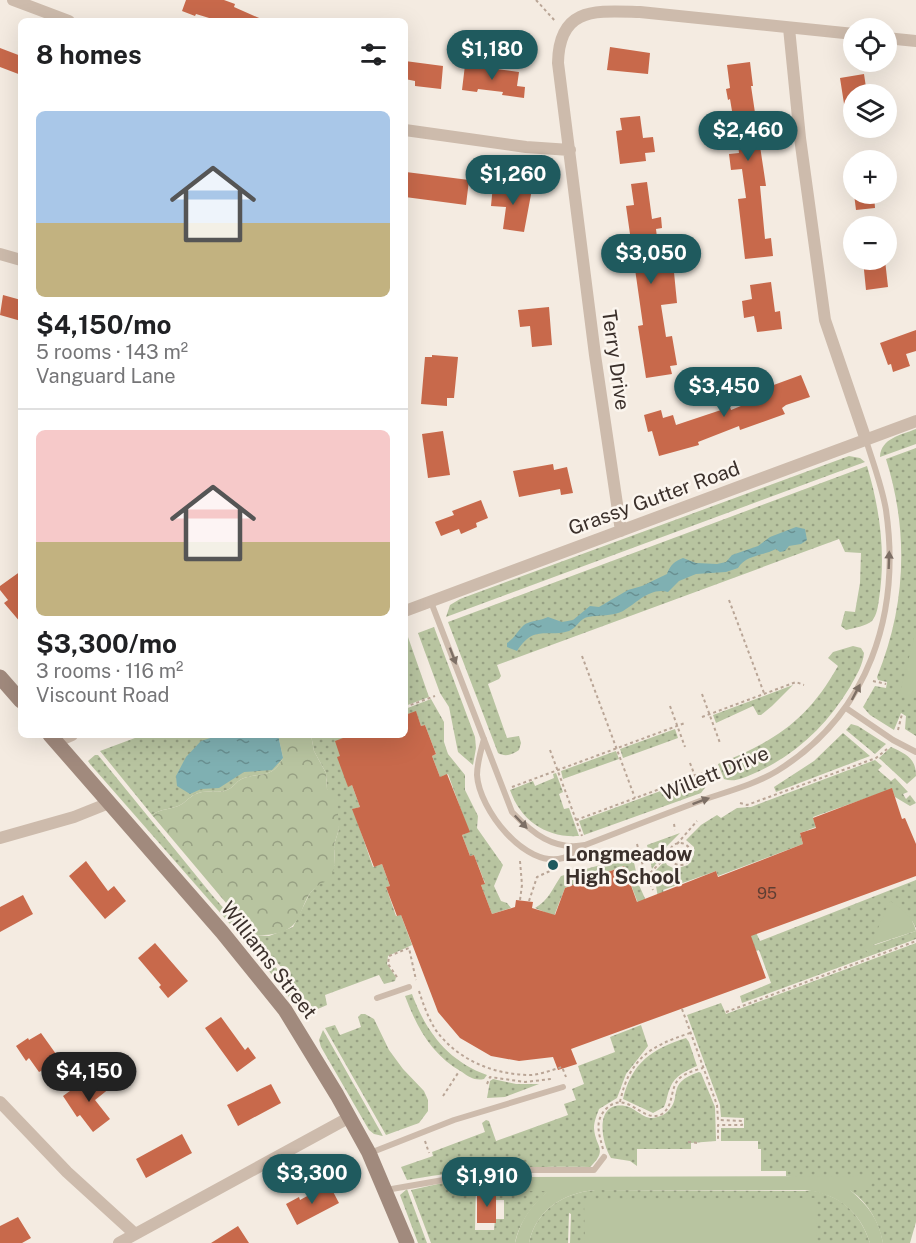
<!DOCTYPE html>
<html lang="en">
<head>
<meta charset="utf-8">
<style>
  :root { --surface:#fff; --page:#f6f6f6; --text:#202124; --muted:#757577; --line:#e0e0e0; --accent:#1f5a5e }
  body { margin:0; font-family:"Public Sans",sans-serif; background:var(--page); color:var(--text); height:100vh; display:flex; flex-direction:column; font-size:22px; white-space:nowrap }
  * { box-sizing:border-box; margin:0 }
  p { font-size:20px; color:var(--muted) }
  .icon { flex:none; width:33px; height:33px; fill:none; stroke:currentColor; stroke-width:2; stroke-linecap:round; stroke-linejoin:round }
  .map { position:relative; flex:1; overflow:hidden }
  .details { position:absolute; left:18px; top:18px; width:390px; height:720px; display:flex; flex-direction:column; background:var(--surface); border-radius:9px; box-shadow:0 6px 24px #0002 }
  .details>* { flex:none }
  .controls { position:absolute; left:843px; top:18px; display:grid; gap:12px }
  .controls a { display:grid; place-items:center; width:54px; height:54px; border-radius:50%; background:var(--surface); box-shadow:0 6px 24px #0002; font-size:30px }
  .price { position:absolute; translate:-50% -51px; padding:0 14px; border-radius:21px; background:var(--accent); color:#fff; font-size:20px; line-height:39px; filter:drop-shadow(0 2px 3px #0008) }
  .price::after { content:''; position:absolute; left:50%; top:36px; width:18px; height:14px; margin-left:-9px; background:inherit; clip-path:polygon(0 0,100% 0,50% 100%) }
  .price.on { background:#222; color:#fff }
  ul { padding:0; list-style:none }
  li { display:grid; align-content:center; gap:12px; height:318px; padding:0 18px }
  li+li { border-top:2px solid var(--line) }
  li span { display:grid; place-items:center; height:186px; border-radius:9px; color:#555 }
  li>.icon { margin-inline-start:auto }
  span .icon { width:108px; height:108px; fill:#fffc; stroke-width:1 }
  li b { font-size:26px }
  h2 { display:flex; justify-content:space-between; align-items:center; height:72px; padding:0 18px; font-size:26px }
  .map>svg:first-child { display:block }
</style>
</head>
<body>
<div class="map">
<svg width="916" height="1243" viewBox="0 0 916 1243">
  <defs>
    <pattern id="grass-dots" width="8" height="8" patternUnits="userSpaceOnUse" patternTransform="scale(1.5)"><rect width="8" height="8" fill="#b8c4a0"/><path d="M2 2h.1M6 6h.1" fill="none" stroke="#97a083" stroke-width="1.8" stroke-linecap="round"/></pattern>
    <pattern id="forest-crowns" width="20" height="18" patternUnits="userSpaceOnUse" patternTransform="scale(1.5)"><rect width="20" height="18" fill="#b8c4a0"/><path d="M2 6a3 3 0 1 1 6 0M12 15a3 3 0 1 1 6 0" fill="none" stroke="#97a083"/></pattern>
    <pattern id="water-ripples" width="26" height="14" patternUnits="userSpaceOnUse" patternTransform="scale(1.5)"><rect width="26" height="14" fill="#7fb0b2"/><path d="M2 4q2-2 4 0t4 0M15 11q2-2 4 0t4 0" fill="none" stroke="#699091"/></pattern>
  </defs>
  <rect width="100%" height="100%" fill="#f4ebe1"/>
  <path fill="url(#grass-dots)" d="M916,429V444L880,457C881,438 901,435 916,429Z
    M916,448V736L905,729L906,716L901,713L894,730L870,715L863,707L875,686L886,688L887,682L878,680L877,677C906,606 909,532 886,459Z
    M849,456L860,458L865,462L446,617L450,605L460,599Z
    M867,466C880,509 886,554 879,599C878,606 877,615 872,621C866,626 854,628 846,630L841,626L845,611L855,612L860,583L861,553L845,552L839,539L497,665L501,676L499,679L488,684L507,738L519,736L521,743L519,750C512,755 505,757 498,753L448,622Z
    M434,627L475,737L476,748L473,765L458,752L449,707L440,693L418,633Z
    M408,637L429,697L405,706V638Z
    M853,646L861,648L864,653C863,665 856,676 850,687C827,725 796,755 755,773C745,777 735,783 724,779L718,764C775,741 807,721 838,666L828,658L833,652Z
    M793,685L772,706L761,715H758L753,706L716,723L713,715Z
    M431,699L444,722V742L448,754L465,775V790L478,816L477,828L503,865L494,886L501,901L507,903L511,908L492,914L481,885L485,883L474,855L470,856L462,835L469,832L448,774L440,777L432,756L436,754L425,725L421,726L416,712L405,715V709Z
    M851,724L858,726L886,744L875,754L846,730Z
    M675,729L678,738L623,758L620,749Z
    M843,733L870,756L776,792L774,787L814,761Z
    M143,735H278L283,758C271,779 263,772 244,778C237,780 235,786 229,789C221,794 211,790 202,792C192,794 189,799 182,804C172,810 161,808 152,815L100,751Z
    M311,735H351L340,756L348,786L352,785L360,807L353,809L373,867L382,864L390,886L386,887L396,916L401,915L412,945L388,956L387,964L396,977L395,981L384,984L379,975L325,995L327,1005L313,1011L289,976L253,935L269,936L293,927L310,893L335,865L334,845L339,829L327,789L326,773L314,751Z
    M891,747C906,754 916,758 916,776L907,784L879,758Z
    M616,751L619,759L563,779L561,771Z
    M95,755H98L212,895L293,987L309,1012L301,1010L296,1006L251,948L90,764L88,761Z
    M875,760L882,766L878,770L891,781L895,778L908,792L903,794L906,799L910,795L916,803L910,806L895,797L892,789L813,817L816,827L800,833L803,844L718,876L716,871L663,890L665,896L658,898L655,880L671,877L669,871L654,877L653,873L665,861L667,865L675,869L688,865L694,855V847L686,840L701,825L717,815L721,818L737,808L751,807Z
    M556,773L563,792L559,794L564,809L569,808L579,836C546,838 521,821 510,790L533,781L535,786L554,778L553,774Z
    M704,775L707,785L701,793L584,835L579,821Z
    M680,833L667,846L664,853L652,869L647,845Z
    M622,855L630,856L633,858L639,885L647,903L639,906L624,866L565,888L554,916L535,908C548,901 553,888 561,876L604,864L609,859Z
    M916,880V928L912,921L872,946L916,931V939L742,1003L740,996L771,983L759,950L753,952L746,931L754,928L760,941Z
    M916,943V1222L910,1243H883C879,1223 869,1203 851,1191C840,1184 802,1179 786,1176V1171H761V1149H758V1141H721V1128H744V1118L721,1117L720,1105L687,1015L721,1003L726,1014Z
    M412,994C426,1032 448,1061 487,1075L484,1079C475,1081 469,1077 462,1072C432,1055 417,1028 405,996Z
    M365,1014L374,1019L389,1050L403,1069L424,1091L428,1100V1111L419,1123L386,1135L325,1028L335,1025L340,1035L361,1027L358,1017L361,1014Z
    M641,1025L648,1046L626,1074L617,1098L599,1109C597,1115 594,1121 594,1128C595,1147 609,1149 590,1167C528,1166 468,1169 407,1180L401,1167L433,1156L432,1152L485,1132L482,1123L486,1120L489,1121L496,1141L568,1115L564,1104L576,1100L572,1089L584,1084L578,1066L615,1052L610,1037Z
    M323,1030L383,1136L374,1134L369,1130L321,1047L319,1040Z
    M686,1038L689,1042L697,1066C686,1071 675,1075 670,1088C667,1094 667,1101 664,1107L653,1113L623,1099C632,1062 652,1049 686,1038Z
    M699,1072L701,1073L715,1107L716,1141L691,1143V1149H637V1166L630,1161L611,1158C601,1142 594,1101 625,1106C634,1107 640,1116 650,1118C655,1118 663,1116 667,1112C684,1097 664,1084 699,1072Z
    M493,1079L516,1084H539L505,1097L487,1098L490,1081Z
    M523,1176L526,1177L527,1191H549C533,1203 519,1223 515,1243H431L411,1190L456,1180L476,1179L475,1230H494L495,1219H504V1200H495L496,1177Z
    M407,1189L427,1243H418L400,1195Z
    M595,1190L814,1191C843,1197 861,1215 870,1243H570L571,1214L569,1213L568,1243H529C536,1210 563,1193 595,1190Z"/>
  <path fill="url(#forest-crowns)" d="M278,735H311L314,751L326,773L327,789L337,800L339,829L334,845L335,865L330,880C287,893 320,938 253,935L152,815C161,808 172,810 182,804C189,799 192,794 202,792C211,790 221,794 229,789C235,786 237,780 244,778C263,772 271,779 283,758Z"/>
  <path fill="#b8c4a0" d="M916,630V697L900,693Z
    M890,901C902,908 913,917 916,931L873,945L874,947L868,953L863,947L869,942L871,944Z
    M869,1176V1190H850C868,1205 879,1220 883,1243H870C860,1211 838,1194 805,1190H595C563,1193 536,1210 529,1243H515C520,1221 531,1205 548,1191H526V1177Z
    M816,1198L817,1243H585L584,1199Z"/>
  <path fill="url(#water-ripples)" d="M796,527L805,529L807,540L801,544L789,546L785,551L780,552L776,549C763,556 746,555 738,568L726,572L696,574L679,581L668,592C650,587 637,603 623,611C615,616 598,615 588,617C580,618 577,628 569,631C547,638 534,624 517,651L507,647V643C515,638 518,630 524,625C528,621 540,621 548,617L562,622L573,620L590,606L599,607L628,590L642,586L667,574C670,565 675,561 683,558L696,563L717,564L726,562L732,555L758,546L770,537Z
    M220,735H278L283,758L272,770L244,772L219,788L201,789L190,794L177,786L176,776L186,757L201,741Z"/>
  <path fill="#c8694b" d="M186,0H224L235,4L234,7L266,21H219L196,14L195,16L182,11Z
    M610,47L650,53L648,74L607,70Z
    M0,48L21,56V75L0,67Z
    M405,61L443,66L441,89L415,86V81L405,79Z
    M750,62L753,86H751L766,186H760L765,239L771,238L773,256L745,259L738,199L746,198L742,169L731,170L729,154L739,153L734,111H732L730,99L728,100L726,89L730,88L727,65Z
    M465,65L519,72L517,86L525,87L524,98L502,95L503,92L478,89L477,92L462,90Z
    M864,74L867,94H854V122L847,123L840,78Z
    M640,116L643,138L653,137L655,152L645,153L646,161L620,164L616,131L622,130L620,118Z
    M406,172L469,180L466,205L405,197Z
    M647,182L652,219L661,217L662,228L656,229L660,263L673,262L677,303L661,305L666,337L672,336L677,365L670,366L672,374L646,378L638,326L643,325L626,206L634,205L631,184Z
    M493,185L532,189L524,232L503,229L506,207L491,206Z
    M854,194H874L875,208L856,210Z
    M863,260H885L888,287L866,290Z
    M771,282L775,312L780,311L782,329L757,332L754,316L744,318L742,301L752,299L750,285Z
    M3,295L21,300V321L0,315Z
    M549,307L552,345L532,347L530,326L520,327L518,310Z
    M916,330V351L906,354L910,366L893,372L891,364L888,365L880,343Z
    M432,355L458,357L454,398H447V406L421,404L425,357H432Z
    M801,375L810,397L786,405L782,408L785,414L740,430L739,426L698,442L699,445L659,456L652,431L648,432L644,415L661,410L663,418L673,415L676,425L730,407L731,410L763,397L760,390Z
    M443,431L450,475L428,478L422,434Z
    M553,464L554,470L567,467L573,493L561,495L560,489L519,497L513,471Z
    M481,500L488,518L476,523L477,527L461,534L459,529L441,536L435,522L454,515L452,511Z
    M21,571V623L4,603L8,600L0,590V586Z
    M416,711L421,726L425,725L436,754L432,756L440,777L447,774L470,832L462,835L470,856L474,855L485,884L481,885L492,914L515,907L516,900L533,902L532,908L555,915L565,888L624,866L637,902L716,871L718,877L803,844L800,833L816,828L813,818L892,788L902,819L905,818L916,844V876L751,936L766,978L571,1049L577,1064L558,1070L553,1057L519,1061L491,1056L460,1038L438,1012L401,915L397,916L386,887L390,886L382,864L374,867L352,809L360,807L352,785L348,787L337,757L340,756L335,741L351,735H405V715Z
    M86,861L108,891L114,886L126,901L105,919L69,876Z
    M23,895L33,914L0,932V907Z
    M155,943L188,981L168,998L159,987L161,985L138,958Z
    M221,1017L245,1050L248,1047L256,1058L237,1072L205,1028Z
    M41,1033L66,1068L50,1079L43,1070L39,1072L29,1058L26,1061L16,1046L28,1038L29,1040Z
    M103,1078L110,1088L95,1100L110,1119L93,1132L80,1115L77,1117L63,1096L81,1083L84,1087L91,1081L94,1085Z
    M271,1084L281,1103L238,1126L227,1105Z
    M182,1134L192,1153L146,1178L136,1159Z
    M329,1184L339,1203L297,1225L286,1204L299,1197L300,1200Z
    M477,1192H496V1223H477Z
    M18,1217L31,1238L22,1243H0V1226Z
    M238,1226L249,1243H211Z"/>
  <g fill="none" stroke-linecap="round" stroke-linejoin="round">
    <path stroke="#b9a596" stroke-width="2" stroke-dasharray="3 3" stroke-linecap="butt" d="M536,0L556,22
      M729,600L764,693
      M582,656L635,798
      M873,681L886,684
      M702,694L720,743
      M670,706L685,747
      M405,707L435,696
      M702,717L796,682L804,685
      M898,730L902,714
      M550,750L582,836
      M690,763L695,776
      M512,787L685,723
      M740,803L747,805L876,758L887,749
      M576,820L711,770
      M674,824L675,830
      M669 854a11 11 0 1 1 22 0a11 11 0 1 1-22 0Z
      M637,844L646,877L653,890
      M677,844L697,821
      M520,861L522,885L520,900
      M646,877L669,854
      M529,901L537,877L550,871V869
      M397,977L388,964L389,956L409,948L416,980
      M419,991C423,1004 428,1017 435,1029C457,1060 494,1075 531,1075C542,1074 552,1070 562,1067L566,1077
      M682,1009L717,1105L718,1120L742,1121V1125H718V1141
      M726,1012L916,941
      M487,1084L490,1077L525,1082L551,1079
      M443,1096L458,1073
      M620,1102C629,1059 650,1046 690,1033
      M425,1141L429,1153
      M688,1142L698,1143
      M603,1149C599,1134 594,1121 606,1109C627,1088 643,1125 662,1114C675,1105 669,1086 681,1077C688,1072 696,1070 703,1068"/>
    <path stroke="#cdbbac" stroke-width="6" d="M431,602L512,812C532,833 554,851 585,845C624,830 662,815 700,801C725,792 754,785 777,771C869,714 901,614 886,510C882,486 873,463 866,440
      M846,708L893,740L916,752
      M484,739C481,750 477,763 477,775C479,809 525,869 563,858C569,856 576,850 582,846
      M377,998L409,987
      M370,1153L454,1120L563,1087
      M386,1190L449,1179L520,1173L525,1170H594L604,1157"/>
    <path stroke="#cdbbac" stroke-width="12" d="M13,0L69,21
      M789,28L800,138L825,320L866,440
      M886,38L916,41
      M405,130L526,147L570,150
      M0,254L21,260
      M621,531L595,355L558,63C559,6 596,11 640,12L854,34
      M405,611L916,421
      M56,742L72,735
      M0,838L74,817L109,803
      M0,1102L67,1172L135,1234
      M119,1243L350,1117"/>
    <path stroke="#a18a7d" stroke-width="15" d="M0,677L21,701
      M50,735L222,932L285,1010L337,1095L369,1153L407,1243"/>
  </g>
  <defs><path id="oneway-solid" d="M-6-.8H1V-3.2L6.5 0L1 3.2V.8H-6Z" transform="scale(1.5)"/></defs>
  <g fill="#7d6f65">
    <use href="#oneway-solid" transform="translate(889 560) rotate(-88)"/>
    <use href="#oneway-solid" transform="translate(453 656) rotate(69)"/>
    <use href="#oneway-solid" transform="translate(856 692) rotate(-62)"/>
    <use href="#oneway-solid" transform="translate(701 801) rotate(-20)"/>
    <use href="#oneway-solid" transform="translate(521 822) rotate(46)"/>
  </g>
  <circle fill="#1f5a5e" stroke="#fbf5ee" stroke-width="2" cx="553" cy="865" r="6"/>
  <g text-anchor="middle" stroke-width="5" stroke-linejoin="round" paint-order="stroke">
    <g font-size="16" fill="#5e3e33">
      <text x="767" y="899">95</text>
    </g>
    <g font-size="20" fill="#3b302b" stroke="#fbf5ee">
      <text transform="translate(616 360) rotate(82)" y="7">Terry Drive</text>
      <text transform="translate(654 498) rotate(-20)" y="7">Grassy Gutter Road</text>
      <text transform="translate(715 773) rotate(-22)" y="7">Willett Drive</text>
      <text transform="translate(269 960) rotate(52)" y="7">Williams Street</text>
    </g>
    <g font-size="20" font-weight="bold" fill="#3b302b" stroke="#fbf5ee" text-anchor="start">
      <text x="565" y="861">Longmeadow<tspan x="565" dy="23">High School</tspan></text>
    </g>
  </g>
</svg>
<div class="controls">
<a><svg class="icon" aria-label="locate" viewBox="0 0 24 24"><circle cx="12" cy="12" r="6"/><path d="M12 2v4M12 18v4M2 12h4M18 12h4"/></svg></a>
<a><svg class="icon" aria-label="layers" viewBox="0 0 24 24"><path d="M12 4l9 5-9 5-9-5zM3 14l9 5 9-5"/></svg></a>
<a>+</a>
<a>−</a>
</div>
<b class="price" style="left:492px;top:81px">$1,180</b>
<b class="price" style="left:748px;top:162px">$2,460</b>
<b class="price" style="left:513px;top:206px">$1,260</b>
<b class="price" style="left:651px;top:285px">$3,050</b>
<b class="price" style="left:724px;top:418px">$3,450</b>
<b class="price on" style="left:89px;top:1103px">$4,150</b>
<b class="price" style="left:312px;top:1205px">$3,300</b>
<b class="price" style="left:487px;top:1208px">$1,910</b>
<section class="details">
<h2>8 homes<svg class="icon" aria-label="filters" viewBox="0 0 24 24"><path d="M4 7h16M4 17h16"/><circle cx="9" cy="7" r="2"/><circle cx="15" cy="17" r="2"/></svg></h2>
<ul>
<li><span style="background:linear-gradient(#a9c7e8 60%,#c2b280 0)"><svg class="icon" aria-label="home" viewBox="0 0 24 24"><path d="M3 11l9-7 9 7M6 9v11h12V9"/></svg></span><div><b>$4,150/mo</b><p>5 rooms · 143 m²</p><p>Vanguard Lane</p></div></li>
<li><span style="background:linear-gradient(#f6c9c9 60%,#c2b280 0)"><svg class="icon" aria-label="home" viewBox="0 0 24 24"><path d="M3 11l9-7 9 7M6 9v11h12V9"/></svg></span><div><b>$3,300/mo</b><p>3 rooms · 116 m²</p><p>Viscount Road</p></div></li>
</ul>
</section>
</div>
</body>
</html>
